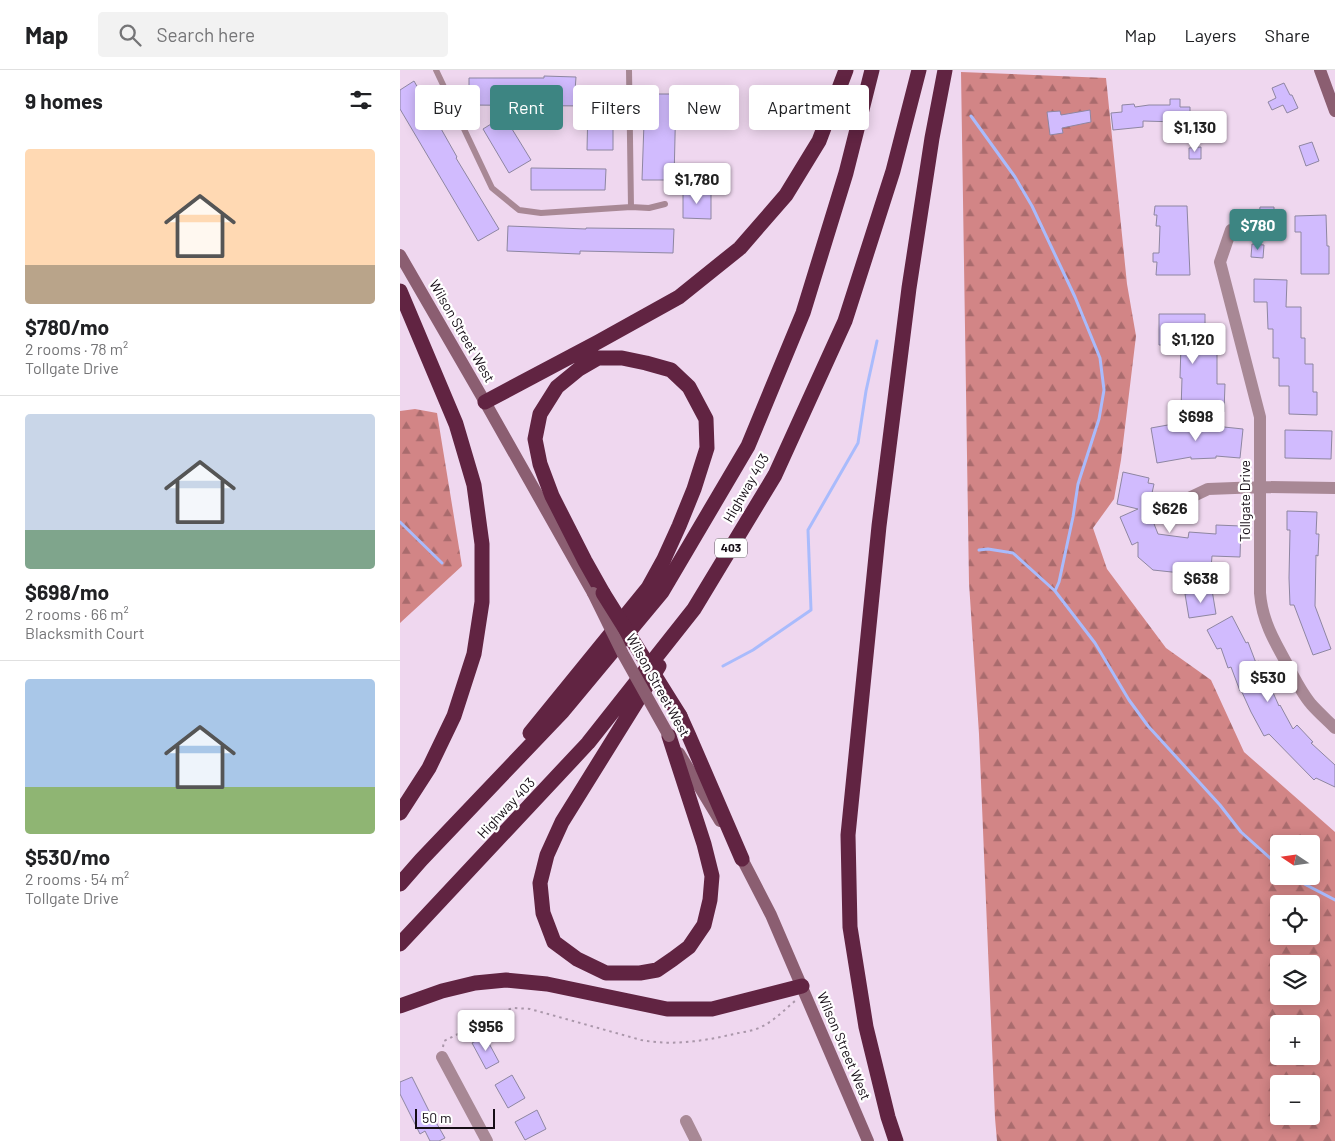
<!DOCTYPE html>
<html lang="en">
<head>
<meta charset="utf-8">
<style>
  :root { --surface:#fff; --page:#f2f2f2; --text:#202124; --muted:#757577; --line:#e0e0e0; --accent:#3d8582 }
  body { margin:0; font-family:Barlow,sans-serif; background:var(--page); color:var(--text); height:100vh; display:flex; flex-direction:column; font-size:19px; white-space:nowrap }
  * { box-sizing:border-box; margin:0 }
  p { font-size:16px; color:var(--muted) }
  .icon { flex:none; width:28px; height:28px; fill:none; stroke:currentColor; stroke-width:2; stroke-linecap:round; stroke-linejoin:round }
  .map { position:relative; flex:1; overflow:hidden }
  .side { display:flex; flex-direction:column; background:var(--surface); width:400px }
  .side>* { flex:none }
  .hud { position:absolute; left:15px; top:15px; width:475px; height:45px; display:flex; gap:10px }
  .needle { width:32px; rotate:283deg }
  .controls { position:absolute; left:870px; top:765px; display:grid; gap:10px }
  .controls a { display:grid; place-items:center; width:50px; height:50px; border-radius:5px; background:var(--surface); box-shadow:0 2px 12px #0003; font-size:25px }
  .scale { position:absolute; left:15px; bottom:12px; width:80px; box-sizing:border-box; padding-left:5px; border:2px solid #160e16; border-top:0; font-size:14px; line-height:18px; white-space:nowrap; color:#160e16; -webkit-text-stroke:4px #fff; paint-order:stroke }
  .price { position:absolute; translate:-50% -42px; padding:0 11px; border-radius:5px; background:#fff; color:#222; font-size:16px; line-height:32px; filter:drop-shadow(0 1px 2px #0008) }
  .price::after { content:''; position:absolute; left:50%; top:30px; width:15px; height:11px; margin-left:-8px; background:inherit; clip-path:polygon(0 0,100% 0,50% 100%) }
  .price.selected { background:var(--accent); color:#fff }
  ul { padding:0; list-style:none }
  li { display:grid; align-content:center; gap:10px; height:265px; padding:0 25px }
  li+li { border-top:1px solid var(--line) }
  li span { display:grid; place-items:center; height:155px; border-radius:5px; color:#555 }
  li>.icon { margin-inline-start:auto }
  span .icon { width:90px; height:90px; fill:#fffc; stroke-width:1 }
  li b { font-size:21px }
  h2 { display:flex; justify-content:space-between; align-items:center; height:60px; padding:0 25px; font-size:21px }
  .chip { padding:0 18px; border-radius:5px; background:var(--surface); box-shadow:0 2px 12px #0003; font-size:18px; line-height:45px }
  .chip.selected { background:var(--accent); color:#fff }
  header { display:flex; align-items:center; gap:30px; box-sizing:border-box; height:70px; padding:0 25px; background:var(--surface); border-bottom:1px solid var(--line) }
  header strong { font-size:24px }
  nav { display:flex; gap:28px; margin-inline-start:auto; font-size:18px }
  .search { width:350px; height:45px; background:var(--page); display:flex; align-items:center; gap:12px; box-sizing:border-box; padding:0 18px; border-radius:5px; color:var(--muted); font-size:19px }
  main { display:flex; flex:1; min-height:0 }
  .map>svg:first-child { display:block }
</style>
</head>
<body>
<header>
<strong>Map</strong>
<div class="search"><svg class="icon" aria-label="search" viewBox="0 0 24 24"><circle cx="10" cy="10" r="6"/><path d="M15 15l6 6"/></svg>Search here</div>
<nav><a>Map</a><a>Layers</a><a>Share</a></nav>
</header>
<main>
<section class="side">
<h2>9 homes<svg class="icon" aria-label="filters" viewBox="0 0 24 24"><path d="M4 7h16M4 17h16"/><circle cx="9" cy="7" r="2"/><circle cx="15" cy="17" r="2"/></svg></h2>
<ul>
<li><span style="background:linear-gradient(#ffd9b3 75%,#b9a48a 0)"><svg class="icon" aria-label="home" viewBox="0 0 24 24"><path d="M3 11l9-7 9 7M6 9v11h12V9"/></svg></span><div><b>$780/mo</b><p>2 rooms · 78 m²</p><p>Tollgate Drive</p></div></li>
<li><span style="background:linear-gradient(#c9d6e8 75%,#7fa58c 0)"><svg class="icon" aria-label="home" viewBox="0 0 24 24"><path d="M3 11l9-7 9 7M6 9v11h12V9"/></svg></span><div><b>$698/mo</b><p>2 rooms · 66 m²</p><p>Blacksmith Court</p></div></li>
<li><span style="background:linear-gradient(#a9c7e8 70%,#8fb573 0)"><svg class="icon" aria-label="home" viewBox="0 0 24 24"><path d="M3 11l9-7 9 7M6 9v11h12V9"/></svg></span><div><b>$530/mo</b><p>2 rooms · 54 m²</p><p>Tollgate Drive</p></div></li>
</ul>
</section>
<div class="map">
<svg width="935" height="1071" viewBox="0 0 935 1071">
  <defs>
    <pattern id="forest-firs" width="22" height="20" patternUnits="userSpaceOnUse" patternTransform="scale(1.25)"><rect width="22" height="20" fill="#d28586"/><path d="M5 1l3.5 6h-7zM16 11l3.5 6h-7z" fill="#a96b6d"/></pattern>
  </defs>
  <rect width="100%" height="100%" fill="#efd7ef"/>
  <path fill="url(#forest-firs)" fill-rule="evenodd" d="M561,2L706,8L727,214L736,266L721,390L714,429L693,458L707,499L766,578L811,610L844,682L935,762V1071H597L595,1048L579,664L569,513ZM879,774H911V806H879ZM879,834H911V866H879ZM879,894H911V926H879ZM879,954H911V986H879ZM879,1014H911V1046H879Z
    M15,339L37,343L62,496L0,553V341Z"/>
  <g fill="none" stroke-linecap="round" stroke-linejoin="round">
    <path stroke="#a9bbfc" stroke-width="3" d="M571,46L615,107L632,136L675,227L700,288L704,320L699,349L678,414L673,447L659,512L655,521
      M0,452L42,493
      M579,480L588,479L613,483L655,521L695,573L729,630L748,656L820,735L841,762L879,796
      M323,596L353,580L411,540L408,460L458,373L466,321L477,271
      M889,806L935,830"/>
  </g>
  <path fill="#d1bbfe" stroke="#8e86a1" d="M144,6L176,7L175,21L215,22L214,49H213V80H187L188,36L69,35V8H144Z
    M14,11L57,87L56,88L99,159L78,171L0,39V20Z
    M884,13L890,25H892L898,38L887,43L883,35L872,40L868,32L876,28L872,18Z
    M245,24H276L274,110H242Z
    M770,29H780V37H790V61H778V52L743,51V57L713,60L711,43L722,42V35L734,34L735,37L749,35H770Z
    M690,40L691,52L662,58L663,63L650,65L647,42L660,41L661,45Z
    M104,46L131,90L109,103L83,59Z
    M912,72L919,91L906,96L899,76Z
    M801,77V89H789V78Z
    M131,98L206,99L205,120H131Z
    M283,121H311V149L283,148Z
    M755,136H787L790,205H756L757,192H753V183H759L760,156H756L757,145H754Z
    M860,137H874V148L859,147Z
    M926,145L927,176H929V204H901V162H895V146Z
    M108,156L186,159V158L274,159L273,183L180,181V184L107,181Z
    M852,174L864,175L863,188L851,187Z
    M854,209L887,210L886,237H901V268H905V294H913V322H917V345L889,344V316H879V288H873V259H868L867,232H854Z
    M759,244H805V257H791V283L817,284V314H825L824,342L781,341L782,308H780L781,275H759Z
    M779,353L780,358L824,356V357L843,359L840,388L816,386V388L791,389V387L757,393L751,358Z
    M885,360L932,361L931,389L885,388Z
    M723,402L749,408L748,413L754,414L752,423H753L749,441L758,464L788,468L789,462L816,464V455L841,456L840,487L812,486L811,498L782,496L781,503L753,500L738,487V472L732,475L720,447L738,439L717,434Z
    M887,441L917,442L916,464H919L918,486L916,485L915,536L931,579L913,585L894,535H890L889,508L890,460H887Z
    M812,520L816,544L789,548L785,524Z
    M832,546L846,573L848,572L856,593L859,591L879,636L880,635L893,659L897,655L913,672L911,673L935,695V717L916,708L914,710L869,664L864,666L851,642L841,620L840,621L831,597L828,598L821,578L817,579L807,560Z
    M85,966L99,992L86,999L72,973Z
    M112,1005L125,1028L108,1038L95,1015Z
    M12,1007L32,1047H33L45,1068L39,1071H30L25,1061L20,1064L0,1024V1012Z
    M137,1040L146,1059L125,1070L115,1052Z"/>
  <g fill="none" stroke-linecap="round" stroke-linejoin="round">
    <path stroke="#aa97aa" stroke-width="2" stroke-dasharray="2.5 4" stroke-linecap="butt" d="M43,977L44,971L106,940L114,938L130,939L241,970C272,976 304,971 334,964C343,962 353,961 361,957C374,951 384,940 395,931"/>
    <path stroke="#a88895" stroke-width="6" d="M36,0L92,118L119,140L141,143L231,137L249,138L265,134
      M229,0L231,137"/>
    <path stroke="#a88895" stroke-width="12" d="M831,160L820,192L860,347V523C862,550 874,571 887,594C894,608 901,622 911,634C918,642 927,650 935,658
      M787,429L808,419L861,417L935,418
      M42,987L87,1071
      M286,1051L296,1071"/>
    <path stroke="#8b5e71" stroke-width="12" d="M920,0L935,41
      M0,185L85,332L193,523
      M279,683L320,751
      M338,781L371,845L468,1071"/>
    <path stroke="#612442" stroke-width="15" d="M0,221L56,354L74,415L82,474V532L74,584L54,646L29,698L0,743
      M85,332L198,272L279,227L340,178L386,125L419,71L446,0
      M259,596L162,752L147,785L140,813L143,843L154,872L177,889L206,903H240L257,900L273,889L289,877L304,855L310,830L312,806L304,774L269,666
      M280,646L289,666L342,789
      M130,663L248,518L264,489L279,456L294,419L307,378L306,349L289,317L271,300L246,293L222,288H198L179,299L157,317L140,344L135,369L140,394L152,426L185,491L203,523
      M0,814L21,790L163,641L262,522L348,376L403,243L446,103L472,0
      M0,874L188,673L294,539L375,405L445,251L493,101L519,0
      M0,936L42,921L75,913L106,910L147,914L267,939H312L402,916
      M496,1071L488,1047L466,957L450,857L448,765L479,456L509,218L532,68L545,0"/>
    <path stroke="#8b5e71" stroke-width="12" d="M193,523L223,584L269,666"/>
    <path stroke="#612442" stroke-width="15" d="M203,523L280,646"/>
  </g>
  <g text-anchor="middle" stroke-width="4.5" stroke-linejoin="round" paint-order="stroke">
    <rect fill="#fff" stroke="#5c565c" stroke-width="1" x="315" y="468.5" width="32" height="19" rx="4"/>
    <g font-size="12" font-weight="bold" fill="#160e16">
      <text x="331" y="482">403</text>
    </g>
    <g font-size="14" fill="#160e16" stroke="#fff">
      <text transform="translate(62 261) rotate(60)" y="5">Wilson Street West</text>
      <text transform="translate(346 418) rotate(-60)" y="5">Highway 403</text>
      <text transform="translate(845 431) rotate(-90)" y="5">Tollgate Drive</text>
      <text transform="translate(258 615) rotate(61)" y="5">Wilson Street West</text>
      <text transform="translate(106 738) rotate(-47)" y="5">Highway 403</text>
      <text transform="translate(444 976) rotate(67)" y="5">Wilson Street West</text>
    </g>
  </g>
</svg>
<div class="controls">
<a><svg class="needle" viewBox="-14 -14 28 28"><path d="M0-13l5 13h-10z" fill="#e53935"/><path d="M0 13l5-13h-10z" fill="#757577"/></svg></a>
<a><svg class="icon" aria-label="locate" viewBox="0 0 24 24"><circle cx="12" cy="12" r="6"/><path d="M12 2v4M12 18v4M2 12h4M18 12h4"/></svg></a>
<a><svg class="icon" aria-label="layers" viewBox="0 0 24 24"><path d="M12 4l9 5-9 5-9-5zM3 14l9 5 9-5"/></svg></a>
<a>+</a>
<a>−</a>
</div>
<div class="scale">50 m</div>
<b class="price" style="left:795px;top:83px">$1,130</b>
<b class="price" style="left:297px;top:135px">$1,780</b>
<b class="price selected" style="left:858px;top:181px">$780</b>
<b class="price" style="left:793px;top:295px">$1,120</b>
<b class="price" style="left:796px;top:372px">$698</b>
<b class="price" style="left:770px;top:464px">$626</b>
<b class="price" style="left:801px;top:534px">$638</b>
<b class="price" style="left:868px;top:633px">$530</b>
<b class="price" style="left:86px;top:982px">$956</b>
<div class="hud">
<a class="chip">Buy</a>
<a class="chip selected">Rent</a>
<a class="chip">Filters</a>
<a class="chip">New</a>
<a class="chip">Apartment</a>
</div>
</div>
</main>
</body>
</html>
